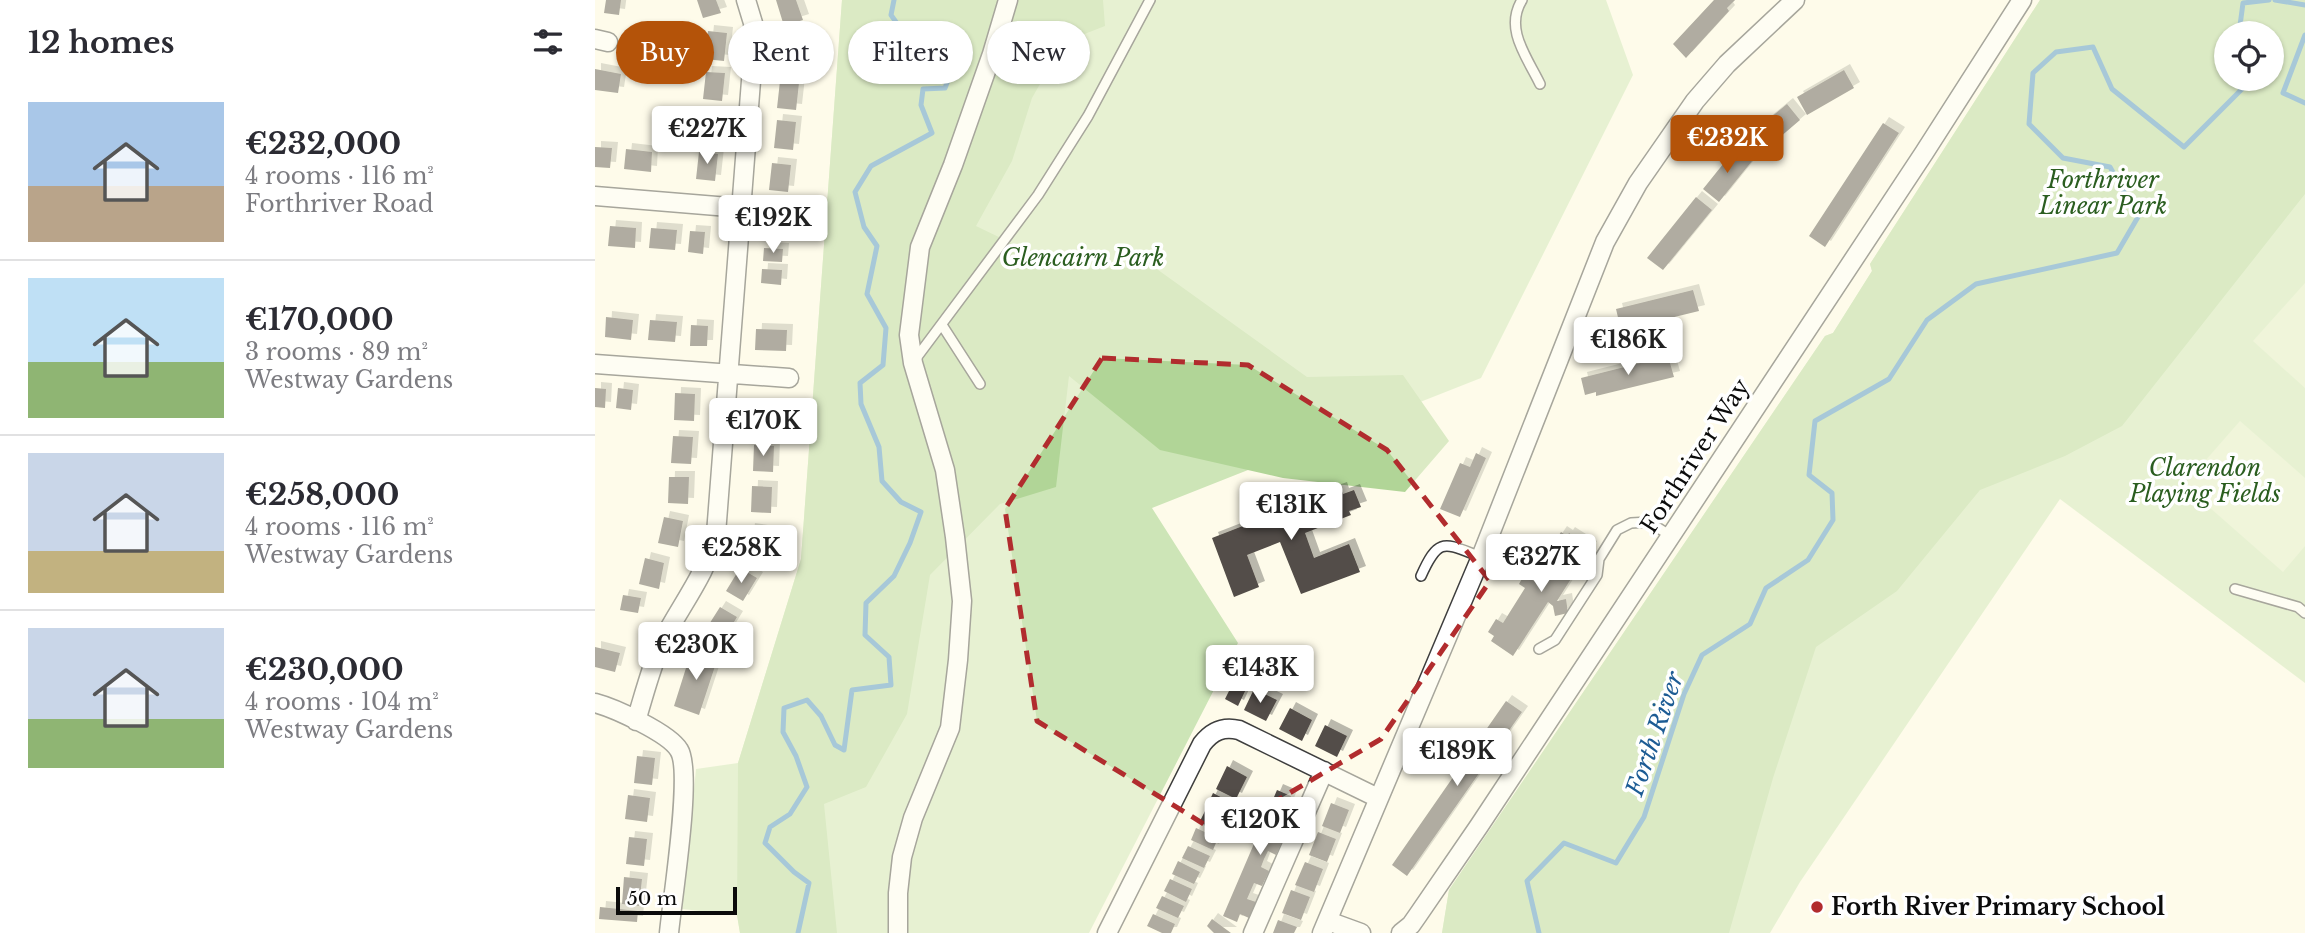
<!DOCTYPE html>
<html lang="en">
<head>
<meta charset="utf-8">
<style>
  :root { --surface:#fff; --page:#f2f2f3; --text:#2b2b33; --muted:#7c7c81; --line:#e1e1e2; --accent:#b45309 }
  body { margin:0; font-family:"Libre Baskerville",serif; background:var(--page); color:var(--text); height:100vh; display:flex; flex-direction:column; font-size:26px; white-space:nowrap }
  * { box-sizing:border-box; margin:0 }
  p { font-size:23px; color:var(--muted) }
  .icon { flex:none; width:38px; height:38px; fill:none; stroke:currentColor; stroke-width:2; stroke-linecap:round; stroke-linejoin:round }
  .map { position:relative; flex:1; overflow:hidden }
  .panel { display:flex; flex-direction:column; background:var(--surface); width:595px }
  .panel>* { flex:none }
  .top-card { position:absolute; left:21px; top:21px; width:665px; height:63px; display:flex; gap:14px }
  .controls { position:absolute; left:1619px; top:21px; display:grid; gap:14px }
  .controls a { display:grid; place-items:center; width:70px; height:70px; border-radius:50%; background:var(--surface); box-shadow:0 2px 5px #0004; font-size:35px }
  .scale { position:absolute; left:21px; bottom:18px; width:121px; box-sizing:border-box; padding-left:7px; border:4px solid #0b0b0b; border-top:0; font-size:19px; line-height:24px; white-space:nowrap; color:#0b0b0b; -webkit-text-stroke:5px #fff; paint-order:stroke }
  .price { position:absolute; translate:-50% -60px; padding:0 16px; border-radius:7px; background:#fff; color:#222; font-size:23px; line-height:46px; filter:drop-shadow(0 2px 4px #0008) }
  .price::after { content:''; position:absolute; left:50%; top:42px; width:21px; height:16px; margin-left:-10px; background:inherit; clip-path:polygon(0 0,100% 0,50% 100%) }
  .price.selected { background:var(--accent); color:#fff }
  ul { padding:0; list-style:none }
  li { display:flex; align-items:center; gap:21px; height:175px; padding:0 28px }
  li+li { border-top:2px solid var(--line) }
  li span { display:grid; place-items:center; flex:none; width:196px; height:140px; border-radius:0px; color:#555 }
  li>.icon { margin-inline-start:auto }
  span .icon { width:84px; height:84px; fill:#fffc; stroke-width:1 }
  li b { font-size:30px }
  h2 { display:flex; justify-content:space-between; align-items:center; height:84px; padding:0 28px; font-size:30px }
  .chip { padding:0 24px; border-radius:32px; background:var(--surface); box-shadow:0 2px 5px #0004; font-size:24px; line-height:63px }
  .chip.selected { background:var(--accent); color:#fff }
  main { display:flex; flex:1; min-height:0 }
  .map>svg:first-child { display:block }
</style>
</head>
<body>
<main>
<section class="panel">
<h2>12 homes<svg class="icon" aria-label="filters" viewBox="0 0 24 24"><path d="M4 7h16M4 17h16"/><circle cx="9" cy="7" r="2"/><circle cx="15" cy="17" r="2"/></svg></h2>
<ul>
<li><span style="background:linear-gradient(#a9c7e8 60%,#b9a48a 0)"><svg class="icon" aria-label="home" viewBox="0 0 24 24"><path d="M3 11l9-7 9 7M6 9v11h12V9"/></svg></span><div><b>€232,000</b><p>4 rooms · 116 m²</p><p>Forthriver Road</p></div></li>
<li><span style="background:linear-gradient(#bfe0f5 60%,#8fb573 0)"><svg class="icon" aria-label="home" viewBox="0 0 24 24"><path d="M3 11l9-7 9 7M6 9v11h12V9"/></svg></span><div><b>€170,000</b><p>3 rooms · 89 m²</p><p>Westway Gardens</p></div></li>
<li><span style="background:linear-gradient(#c9d6e8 70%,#c2b280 0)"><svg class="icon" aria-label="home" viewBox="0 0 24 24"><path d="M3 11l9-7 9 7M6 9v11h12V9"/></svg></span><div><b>€258,000</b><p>4 rooms · 116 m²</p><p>Westway Gardens</p></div></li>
<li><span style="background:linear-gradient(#c9d6e8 65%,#8fb573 0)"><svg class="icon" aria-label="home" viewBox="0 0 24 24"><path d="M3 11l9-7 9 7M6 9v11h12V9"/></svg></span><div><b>€230,000</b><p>4 rooms · 104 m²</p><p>Westway Gardens</p></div></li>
</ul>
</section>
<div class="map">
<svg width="1710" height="933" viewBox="0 0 1710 933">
  <defs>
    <filter id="shadow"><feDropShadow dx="6" dy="-6" stdDeviation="0" flood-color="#0004"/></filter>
  </defs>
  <rect width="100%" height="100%" fill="#fefbea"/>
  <path fill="#cde5b7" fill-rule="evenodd" d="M247,0H1011L1038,75L886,378L557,508L643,643L494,933H145L142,915L87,909L101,769L143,763L206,559Z
    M1445,0H1710V683L1465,499L1205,882L1175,933H847L854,890L1230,336L1238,333L1277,271L1275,264ZM1631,33H1676V79H1631Z"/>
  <path fill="#b1d597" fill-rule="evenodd" d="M247,0H508L510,26L469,42L437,98L417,161L381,226L470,269L559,267L712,377L808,375L854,441L810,492L688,478L565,450L474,376L461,487L405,504L335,575L312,714L271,787L229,804L242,933H145L142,915L143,763L206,559Z
    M1445,0H1710V194L1527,426L1470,456L1385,490L1302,591L1221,647L1178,778L1134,933H847L854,890L1230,336L1238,333L1277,271L1275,264ZM1676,33V79H1631V33Z"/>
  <path fill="#dfedc8" d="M1710,283V388L1658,341Z
    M1645,421L1710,478V546L1688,572L1589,485Z"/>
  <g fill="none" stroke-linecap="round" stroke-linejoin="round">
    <path stroke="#3e8ac4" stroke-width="5" d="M1680,0L1710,5
      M1644,33L1648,3L1674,0
      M1710,35L1688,93L1710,103
      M203,933L214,883L199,872L170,843L175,827L195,814L212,787L201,756L188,732L189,708L212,700L226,716L240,745L249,750L257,690L296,685L294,657L270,635L271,603L299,576L315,543L326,512L306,502L287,481L284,447L266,404L265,383L288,365L291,328L272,294L282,246L269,227L260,192L276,166L337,133L326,105L328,89L350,88L358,67L316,43L296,15L299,0
      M944,933L932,881L969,843L1021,863L1049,817L1089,694L1107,655L1155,624L1171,588L1213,560L1238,520L1237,493L1214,475L1220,421L1294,379L1332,320L1381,284L1522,253L1543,217L1515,167L1468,158L1434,124L1438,73L1461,52L1498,47L1517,89L1589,147L1657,79"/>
  </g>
  <path fill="#534d48" filter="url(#shadow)" d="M11,0H26L24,15L9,13Z
    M102,0H121L126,13L108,18Z
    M181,0H201L208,20L189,26Z
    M1119,0H1140L1132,8L1134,11L1091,58L1078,44Z
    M113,31L132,33L129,61L110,59Z
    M41,36L60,39L57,65L37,62Z
    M187,39L206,41L203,69L185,67Z
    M0,69L26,74L23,93L0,90Z
    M1249,70L1259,88L1212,115L1202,97Z
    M111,72L130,73L127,101L108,99Z
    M185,81L204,83L201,110L182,108Z
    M1192,104L1205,120L1165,154L1151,138Z
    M106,112L125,114L123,142L104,140Z
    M182,120L201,122L198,150L179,148Z
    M1288,123L1304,133L1230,247L1214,236Z
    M0,147L17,148L15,168L0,167Z
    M1141,148L1157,161L1124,202L1108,189Z
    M31,149L57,152L56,172L29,169Z
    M104,152L123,154L120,181L101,179Z
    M177,163L196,165L193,192L174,190Z
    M1101,197L1117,210L1068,270L1052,258Z
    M174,202L193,204L190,232L171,230Z
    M15,226L41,228L40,248L13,246Z
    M56,228L82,230L80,250L54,248Z
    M95,231L110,232L108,254L93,252Z
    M169,248L188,249L187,262L168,261Z
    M167,269L187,270L186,285L166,283Z
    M1098,290L1104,311L1026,330L1021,309Z
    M11,317L38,320L36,340L10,337Z
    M55,320L82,322L80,342L53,340Z
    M96,325L113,326L112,346H95Z
    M161,329L192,330L191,351L160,350Z
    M1073,356L1079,377L1001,396V392L990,395L986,378Z
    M0,388L11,389L10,408L0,407Z
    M23,388L38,390L36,410L21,408Z
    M80,393L100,394L99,421L79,420Z
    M162,404L182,405L181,431L161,430Z
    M78,436L98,437L96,464L76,463Z
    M159,445L179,446L178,472L158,471Z
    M881,453L891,458L865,517L845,509L865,463L875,467Z
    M74,477H94L93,504L73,503Z
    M157,486L177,487L176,513L156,512Z
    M746,488L748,494L759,490L766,507L754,511L756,515L710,533L719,558L754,544L765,572L706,594L685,542L652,555L664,587L639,597L617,538L671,517L668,511L682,506L680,502L713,493L715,499Z
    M69,517L88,521L83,547L63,543Z
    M154,529L174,532L170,558L150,556Z
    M966,532L972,536L974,533L996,547L962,601L971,599L973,613L960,616L958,606L953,602L918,656L896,641L899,636L893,632L901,619L908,623L930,588L924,584L929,575L942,583L964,548L958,544Z
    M50,558L69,563L64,589L44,584Z
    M145,568L162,578L148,601L131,591Z
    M28,595L46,598L43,613L25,610Z
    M125,607L142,617L128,640L111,629Z
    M0,647L25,653L20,672L0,667Z
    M97,649L123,657L104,715L79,706Z
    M639,681L652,687L643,706L630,699Z
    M659,689L682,700L671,721L649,710Z
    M911,701L927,712L812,876L797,865Z
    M695,708L717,720L707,741L684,729Z
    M730,725L752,736L742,757L720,746Z
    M42,756L60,758L57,785L39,783Z
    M632,766L652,777L641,799L621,789Z
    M682,790L696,796L693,804L701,807L695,823L686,820L683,827L680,835L688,839L681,855L673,851L669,859L666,867L674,871L667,886L659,883L652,899L661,902L654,918L645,914L642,922L628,916Z
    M618,793L639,804L634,816L612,806Z
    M33,795L55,798L52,822L30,819Z
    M736,803L754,810L745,833L727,826Z
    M610,811L632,821L626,834L604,823Z
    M601,828L623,838L618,850L596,840Z
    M723,832L741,839L732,862L714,855Z
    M34,837L52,839L49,866L31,864Z
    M593,846L615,856L609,868L587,858Z
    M583,861L605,872L599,884L577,874Z
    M710,862L728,869L719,892L700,885Z
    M29,877L47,879L44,906L27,904Z
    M575,879L597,889L591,902L569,891Z
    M696,890L715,897L706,920L687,913Z
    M567,896L589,906L583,918L561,908Z
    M5,907L43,911L42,922L4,919Z
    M558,914L580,924L576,933H567L552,926Z
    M617,919L636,933H619L612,926Z
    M683,920L702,927L699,933H678Z"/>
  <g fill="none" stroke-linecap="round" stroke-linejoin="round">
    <defs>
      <path id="service" d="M927,0C909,29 932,57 945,84
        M347,325L385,384
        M319,361L443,195L493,116L555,0
        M826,576C844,536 849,543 886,557
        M1640,589L1703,607L1710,613
        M944,649L960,640L1002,575L1004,559L1022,530L1036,523L1054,522L1076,536"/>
      <path id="minor" d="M0,39L13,42
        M0,196L146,208
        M0,364L194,378
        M0,703C19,708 74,733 84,750C98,772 77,900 74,933
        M41,721C49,695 56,667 67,642C85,606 112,574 121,534L159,42L158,23L151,0
        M733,921L766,933
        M303,933V893L307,857L318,818L355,728L363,660L367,601L360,537L350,470L318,363L314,335L325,247L358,165L397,54L413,0
        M512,933L607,744C617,731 628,726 644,730L783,798
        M658,933L729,771
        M727,933L886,557L1010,242L1043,183L1100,101L1132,64L1200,0
        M806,933L816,925L823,915L884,826L1329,153L1427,0"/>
    </defs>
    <use href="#service" stroke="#3e3e3e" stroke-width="12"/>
    <use href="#minor" stroke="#3e3e3e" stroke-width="21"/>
    <use href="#service" stroke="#fff" stroke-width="9"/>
    <use href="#minor" stroke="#fff" stroke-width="18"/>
  </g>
  <path d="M0 0H1710V933H0ZM507,358L653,365L792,450L895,581L786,739L625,834L442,721L410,509Z" fill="#fefbea" fill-opacity=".55" fill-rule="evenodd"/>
  <path fill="none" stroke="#b12c2e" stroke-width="5" stroke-dasharray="14 9" stroke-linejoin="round" d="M507,358L653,365L792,450L895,581L786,739L625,834L442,721L410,509Z"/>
  <circle fill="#b12c2e" stroke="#fff" stroke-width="2.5" cx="1222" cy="907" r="7"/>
  <g text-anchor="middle" stroke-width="7" stroke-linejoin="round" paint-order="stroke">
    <g font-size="23" font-style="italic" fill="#2b5e20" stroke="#fff">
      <text x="1508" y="188">Forthriver<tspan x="1508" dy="26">Linear Park</tspan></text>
      <text x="488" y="266">Glencairn Park</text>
      <text x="1610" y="476">Clarendon<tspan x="1610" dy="26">Playing Fields</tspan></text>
    </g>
    <g font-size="23" fill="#0b0b0b" stroke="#fff">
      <text transform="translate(1100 456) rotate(-57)" y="8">Forthriver Way</text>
    </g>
    <g font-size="23" font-weight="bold" fill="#0b0b0b" stroke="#fff" text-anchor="start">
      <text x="1236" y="915">Forth River Primary School</text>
    </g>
    <g font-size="24" font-style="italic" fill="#1d5c94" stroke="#fff">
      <text transform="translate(1060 734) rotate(-71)" y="8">Forth River</text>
    </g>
  </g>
</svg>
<div class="controls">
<a><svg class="icon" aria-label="locate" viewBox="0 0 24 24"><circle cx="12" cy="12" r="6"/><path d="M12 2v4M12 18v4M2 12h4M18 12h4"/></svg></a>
</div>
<div class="scale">50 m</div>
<b class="price" style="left:112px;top:166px">€227K</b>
<b class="price selected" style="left:1132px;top:175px">€232K</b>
<b class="price" style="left:178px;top:255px">€192K</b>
<b class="price" style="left:1033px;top:377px">€186K</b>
<b class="price" style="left:168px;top:458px">€170K</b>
<b class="price" style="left:696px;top:542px">€131K</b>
<b class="price" style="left:146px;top:585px">€258K</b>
<b class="price" style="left:946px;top:594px">€327K</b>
<b class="price" style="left:101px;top:682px">€230K</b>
<b class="price" style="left:665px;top:705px">€143K</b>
<b class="price" style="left:862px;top:788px">€189K</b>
<b class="price" style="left:665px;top:857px">€120K</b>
<div class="top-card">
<a class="chip selected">Buy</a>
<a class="chip">Rent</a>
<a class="chip">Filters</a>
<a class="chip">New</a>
</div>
</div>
</main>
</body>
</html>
